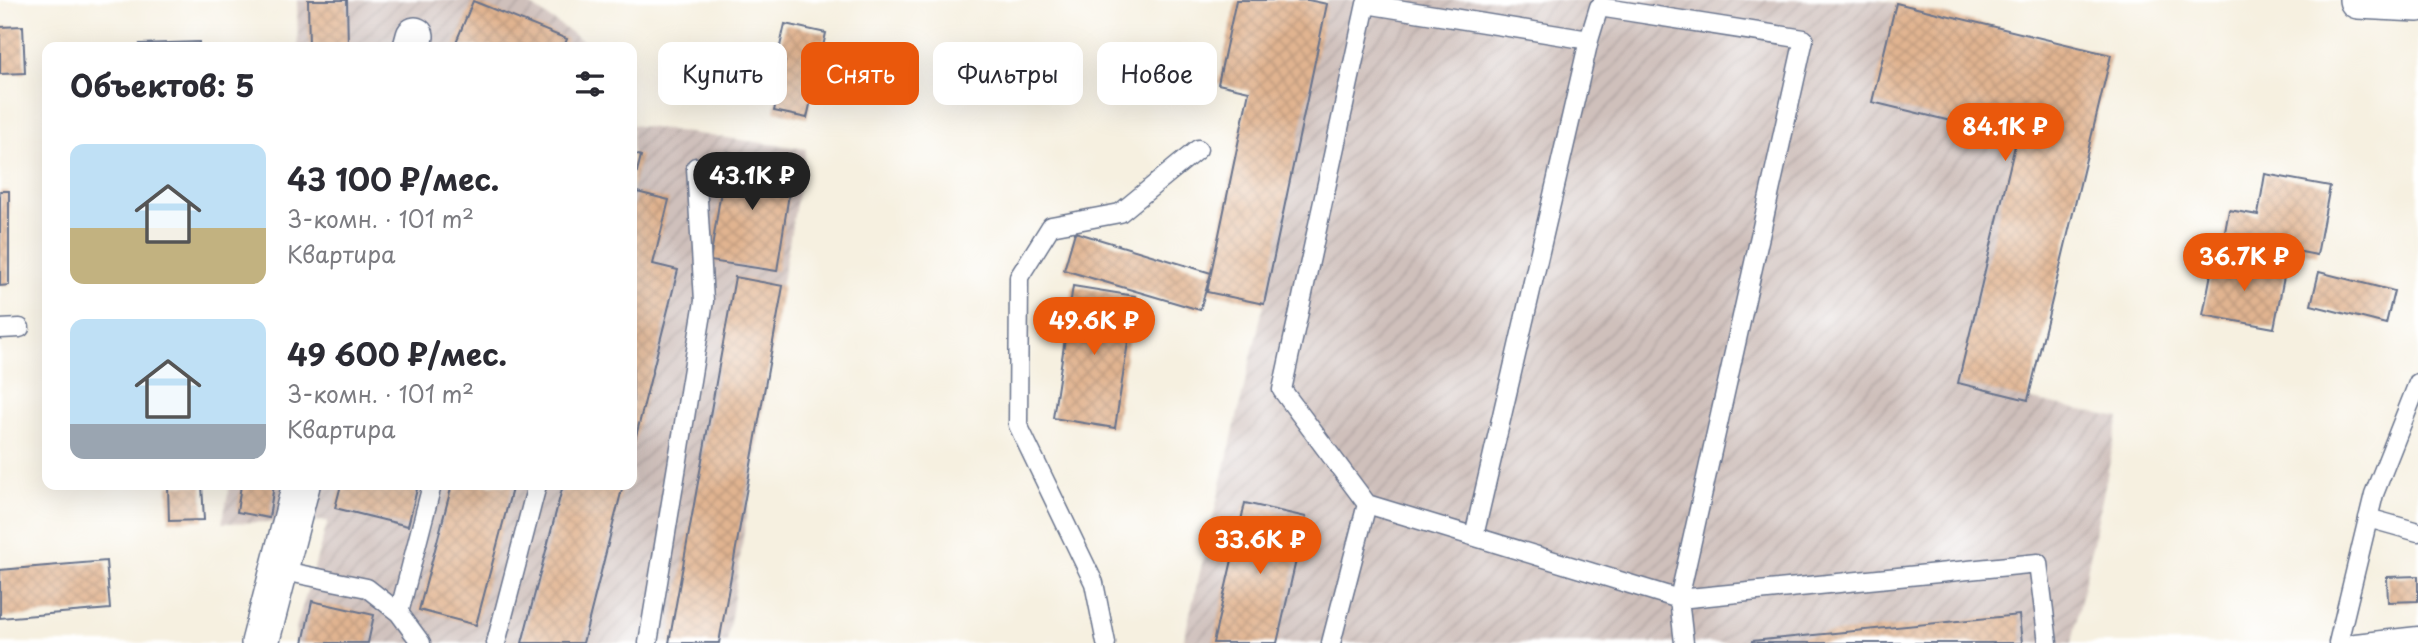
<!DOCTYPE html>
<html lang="ru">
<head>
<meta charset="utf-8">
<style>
  :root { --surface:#fff; --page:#f7f7f7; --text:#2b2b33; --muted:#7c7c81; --accent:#ea580c }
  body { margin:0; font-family:"Playpen Sans",sans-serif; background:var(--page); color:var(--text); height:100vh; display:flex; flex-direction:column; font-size:26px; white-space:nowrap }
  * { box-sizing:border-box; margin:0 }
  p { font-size:23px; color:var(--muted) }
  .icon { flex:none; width:38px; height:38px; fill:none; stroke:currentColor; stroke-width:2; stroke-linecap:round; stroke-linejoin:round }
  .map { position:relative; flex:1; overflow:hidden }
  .details { position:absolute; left:42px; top:42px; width:595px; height:448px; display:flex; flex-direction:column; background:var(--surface); border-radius:14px; box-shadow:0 7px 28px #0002 }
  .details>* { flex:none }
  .guide { position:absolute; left:658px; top:42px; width:665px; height:63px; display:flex; gap:14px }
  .price { position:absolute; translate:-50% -60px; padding:0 16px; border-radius:24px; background:var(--accent); color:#fff; font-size:23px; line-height:46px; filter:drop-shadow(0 2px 4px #0008) }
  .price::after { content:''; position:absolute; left:50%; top:42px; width:21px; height:16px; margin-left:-10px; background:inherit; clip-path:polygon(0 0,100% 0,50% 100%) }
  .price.on { background:#222; color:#fff }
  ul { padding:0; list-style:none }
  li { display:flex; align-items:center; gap:21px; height:175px; padding:0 28px }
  li span { display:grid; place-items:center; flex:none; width:196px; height:140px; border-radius:14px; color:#555 }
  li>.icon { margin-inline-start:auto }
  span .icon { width:84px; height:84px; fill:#fffc; stroke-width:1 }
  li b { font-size:30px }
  h2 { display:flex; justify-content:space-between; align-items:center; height:84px; padding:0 28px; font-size:30px }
  .tag { padding:0 24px; border-radius:14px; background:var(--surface); box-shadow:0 7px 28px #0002; font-size:24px; line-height:63px }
  .tag.on { background:var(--accent); color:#fff }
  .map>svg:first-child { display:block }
</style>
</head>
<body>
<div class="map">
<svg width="2418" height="643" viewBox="0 0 2418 643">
  <defs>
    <pattern id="industrial-furrows" width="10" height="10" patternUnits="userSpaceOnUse" patternTransform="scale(1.75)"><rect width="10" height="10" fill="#cfc0bb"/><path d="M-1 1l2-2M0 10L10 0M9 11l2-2" fill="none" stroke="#b1a5a3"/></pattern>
    <pattern id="building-cross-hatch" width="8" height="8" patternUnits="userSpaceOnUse" patternTransform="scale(1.75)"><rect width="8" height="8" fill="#e1b490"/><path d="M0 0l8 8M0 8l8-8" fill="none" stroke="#c09b7f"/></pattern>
  </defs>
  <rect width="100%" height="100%" fill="#fff"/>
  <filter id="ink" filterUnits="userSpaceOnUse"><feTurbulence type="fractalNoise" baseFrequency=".0143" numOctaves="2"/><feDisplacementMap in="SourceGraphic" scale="14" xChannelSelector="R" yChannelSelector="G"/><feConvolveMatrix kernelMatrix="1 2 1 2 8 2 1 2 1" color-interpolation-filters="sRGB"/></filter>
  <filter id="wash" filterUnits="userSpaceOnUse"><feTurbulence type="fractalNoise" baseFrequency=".00686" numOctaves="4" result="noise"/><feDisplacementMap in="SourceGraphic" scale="28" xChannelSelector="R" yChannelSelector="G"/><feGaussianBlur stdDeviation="1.57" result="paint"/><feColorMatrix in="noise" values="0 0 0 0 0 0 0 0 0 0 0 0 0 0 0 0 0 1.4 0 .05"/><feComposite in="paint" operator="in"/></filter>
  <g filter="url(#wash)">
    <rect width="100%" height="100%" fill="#f6f0e0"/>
    <path fill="url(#industrial-furrows)" d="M297,0H523L586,43L585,47H298Z
      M1327,0H1877L1896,3L2111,55L2028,399L2119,418L2072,643H1183L1264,304Z
      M632,125L806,149L783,276L727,643H295L296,628L328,521L222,523L230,485H632Z"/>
    <g id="blocks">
      <path fill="url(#building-cross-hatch)" d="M308,0H347L348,47H309Z
        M1236,0H1308L1327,4L1264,304L1207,292L1249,91L1218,84Z
        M473,1L567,39L564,47H454Z
        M1896,3L2111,55L2028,400L1958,383L2017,137L1872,102Z
        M785,24L826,33L807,118L774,111L785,62L777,60Z
        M23,26L25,73L0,74V27Z
        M199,42V47H141L140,44Z
        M727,152L794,162L777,271L710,261Z
        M632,153L641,156L633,187H632Z
        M2265,174L2330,186L2317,255L2224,237L2229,210L2258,215Z
        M0,191H9V285L0,286Z
        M637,192L669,200L653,264L678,270L633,448L632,213Z
        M1075,232L1211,273L1200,310L1064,270Z
        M2214,258L2285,272L2274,328L2203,315Z
        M2319,272L2394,291L2386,324L2311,305Z
        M735,277L783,286L719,643H669Z
        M1073,286L1135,296L1115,428L1053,418Z
        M168,485H202L204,520L169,521Z
        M241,485H274L269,518L237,512Z
        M341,485H418L408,526L335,508Z
        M452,485H513L476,625L419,610Z
        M563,485H623L583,643H522Z
        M1245,503L1306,517L1277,643H1213Z
        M106,561L110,609L0,618V570Z
        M2418,576V601L2388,602L2387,577Z
        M312,601L374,615L368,643H303Z
        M2019,615L2022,643H1752V641Z"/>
    </g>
  </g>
  <g filter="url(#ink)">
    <use href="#blocks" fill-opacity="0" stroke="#68738c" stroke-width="2"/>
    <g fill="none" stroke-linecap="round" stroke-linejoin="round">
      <defs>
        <path id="lane" d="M1589,40L1599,7L1804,39L1679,599L2038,563L2048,643
          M0,329L20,328
          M2368,518L2418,532
          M1474,536L1589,40L1366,4L1282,390L1367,504L1679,599L1684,643
          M279,570L367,588L399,613L421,643
          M399,613L432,485
          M496,643L537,485
          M648,643L704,301L696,167
          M1106,643L1094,583L1018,425L1019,277L1051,226L1120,213L1198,149
          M1331,643L1367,504
          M2338,643L2374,494L2418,383
          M2355,643L2418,636"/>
        <path id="street" d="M2358,0L2418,3
          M412,47L415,36
          M260,643L301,485"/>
      </defs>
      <use href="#lane" stroke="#68738c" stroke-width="21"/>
      <use href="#street" stroke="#68738c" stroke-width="40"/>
      <use href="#lane" stroke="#fff" stroke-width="18"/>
      <use href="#street" stroke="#fff" stroke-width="37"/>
    </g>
  </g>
</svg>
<b class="price" style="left:2005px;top:163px">84.1K ₽</b>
<b class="price on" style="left:752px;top:212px">43.1K ₽</b>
<b class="price" style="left:2244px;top:293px">36.7K ₽</b>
<b class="price" style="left:1094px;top:357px">49.6K ₽</b>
<b class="price" style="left:1260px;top:576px">33.6K ₽</b>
<div class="guide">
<a class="tag">Купить</a>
<a class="tag on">Снять</a>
<a class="tag">Фильтры</a>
<a class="tag">Новое</a>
</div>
<section class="details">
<h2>Объектов: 5<svg class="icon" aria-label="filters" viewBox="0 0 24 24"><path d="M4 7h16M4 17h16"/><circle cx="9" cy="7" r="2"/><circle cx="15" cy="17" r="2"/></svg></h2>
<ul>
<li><span style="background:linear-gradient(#bfe0f5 60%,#c2b280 0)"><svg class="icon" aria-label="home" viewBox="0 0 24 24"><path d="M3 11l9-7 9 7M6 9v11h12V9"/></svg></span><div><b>43 100 ₽/мес.</b><p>3-комн. · 101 m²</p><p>Квартира</p></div></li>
<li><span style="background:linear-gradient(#bfe0f5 75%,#9aa5b1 0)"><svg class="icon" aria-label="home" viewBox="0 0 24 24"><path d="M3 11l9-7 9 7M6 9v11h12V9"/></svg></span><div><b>49 600 ₽/мес.</b><p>3-комн. · 101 m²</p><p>Квартира</p></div></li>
</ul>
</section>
</div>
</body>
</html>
